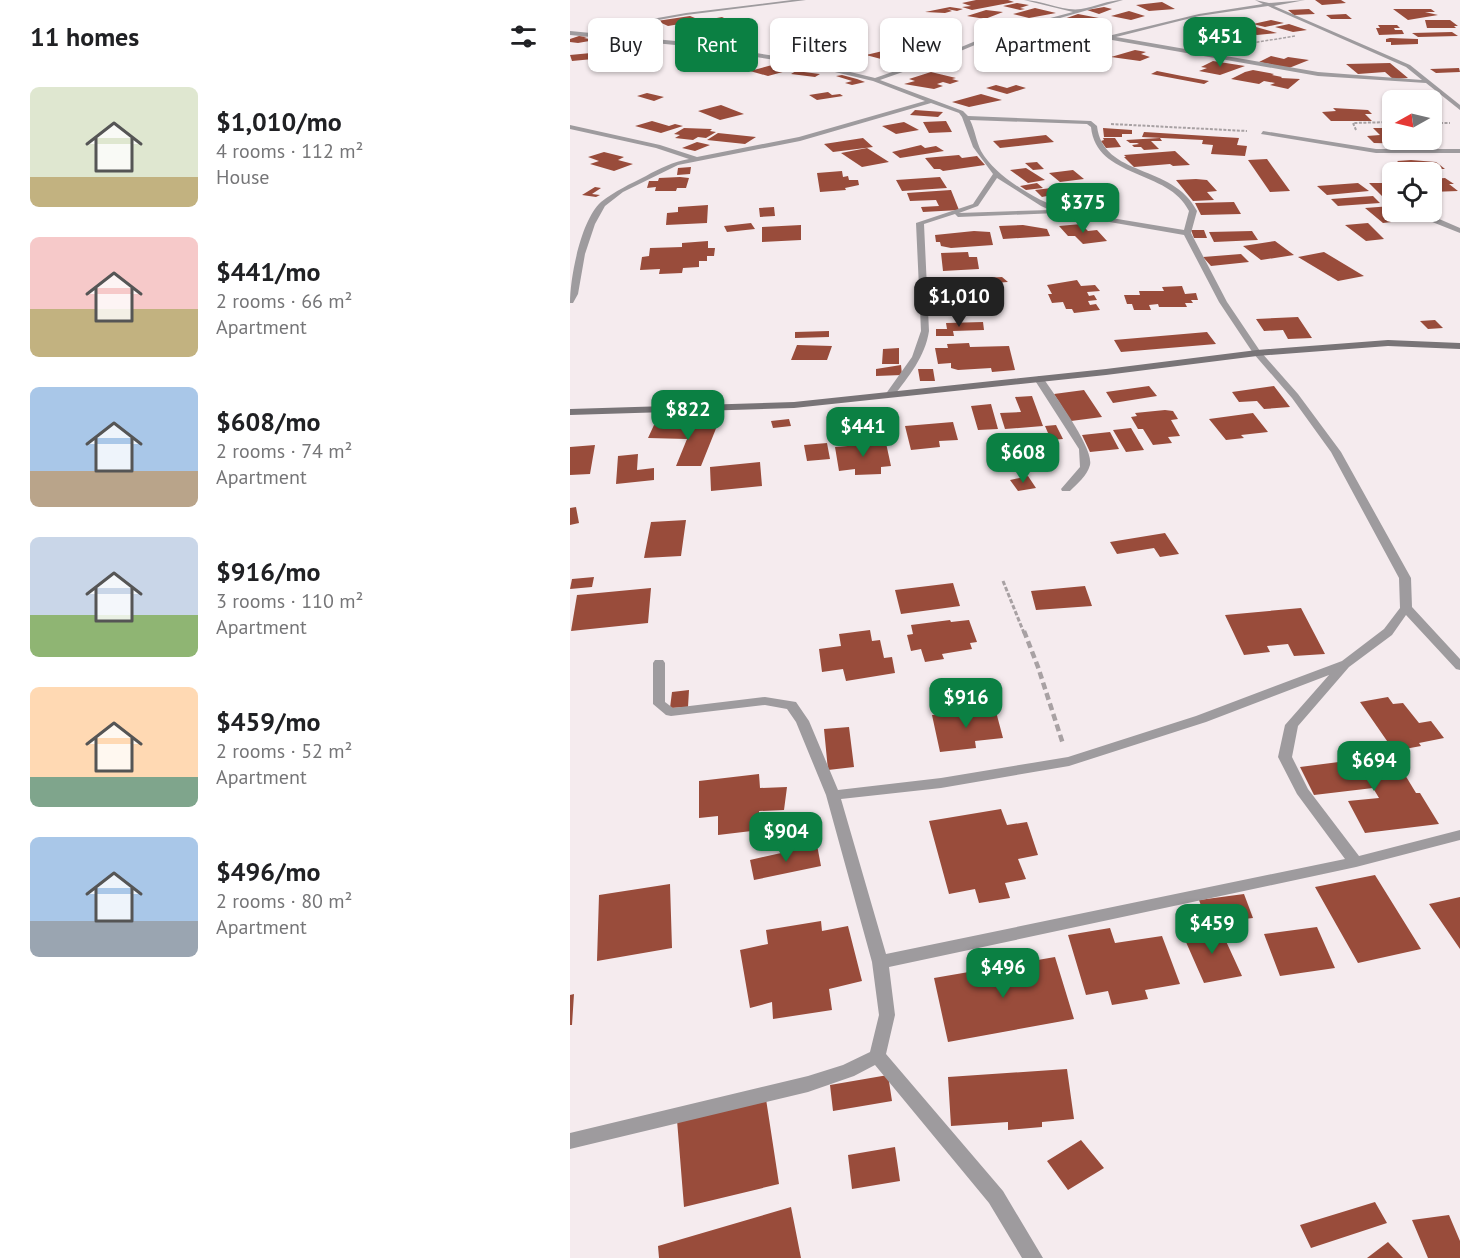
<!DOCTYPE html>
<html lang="en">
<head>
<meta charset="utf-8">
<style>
  :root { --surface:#fff; --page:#f6f6f6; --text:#202124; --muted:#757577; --accent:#0b8043 }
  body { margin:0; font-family:"PT Sans",sans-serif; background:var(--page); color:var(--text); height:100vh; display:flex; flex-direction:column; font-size:22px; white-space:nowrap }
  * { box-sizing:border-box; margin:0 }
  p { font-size:20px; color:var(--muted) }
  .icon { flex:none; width:33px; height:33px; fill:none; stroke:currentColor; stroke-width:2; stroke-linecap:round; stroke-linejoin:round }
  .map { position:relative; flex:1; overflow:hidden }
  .side { display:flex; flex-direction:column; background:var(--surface); width:570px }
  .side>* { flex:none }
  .guide { position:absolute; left:18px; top:18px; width:570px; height:54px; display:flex; gap:12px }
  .needle { width:39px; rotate:262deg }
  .fabs { position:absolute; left:812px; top:90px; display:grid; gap:12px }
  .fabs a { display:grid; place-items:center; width:60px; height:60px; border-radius:9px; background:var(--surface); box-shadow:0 2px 4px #0004; font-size:30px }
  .price { position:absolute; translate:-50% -51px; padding:0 14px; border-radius:12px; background:var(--accent); color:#fff; font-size:20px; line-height:39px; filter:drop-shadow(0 2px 3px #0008) }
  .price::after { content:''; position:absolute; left:50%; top:36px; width:18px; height:14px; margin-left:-9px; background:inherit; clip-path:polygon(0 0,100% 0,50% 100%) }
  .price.active { background:#222; color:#fff }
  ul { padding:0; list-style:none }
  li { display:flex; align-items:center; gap:18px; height:150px; padding:0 30px }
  li span { display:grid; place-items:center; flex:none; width:168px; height:120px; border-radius:9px; color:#555 }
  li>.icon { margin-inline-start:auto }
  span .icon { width:72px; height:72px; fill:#fffc; stroke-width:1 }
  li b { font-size:26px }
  h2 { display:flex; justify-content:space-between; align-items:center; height:72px; padding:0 30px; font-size:26px }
  .chip { padding:0 21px; border-radius:9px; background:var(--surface); box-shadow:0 2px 4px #0004; font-size:21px; line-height:54px }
  .chip.active { background:var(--accent); color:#fff }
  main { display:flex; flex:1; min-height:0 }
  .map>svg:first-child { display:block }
</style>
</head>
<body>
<main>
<section class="side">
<h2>11 homes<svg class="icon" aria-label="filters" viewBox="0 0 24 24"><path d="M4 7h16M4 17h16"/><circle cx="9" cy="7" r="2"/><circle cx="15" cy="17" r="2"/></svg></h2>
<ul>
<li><span style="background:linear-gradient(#dfe7d0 75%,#c2b280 0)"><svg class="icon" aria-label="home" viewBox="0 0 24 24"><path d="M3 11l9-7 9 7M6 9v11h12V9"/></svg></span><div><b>$1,010/mo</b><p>4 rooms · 112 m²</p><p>House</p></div></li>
<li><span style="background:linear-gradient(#f6c9c9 60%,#c2b280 0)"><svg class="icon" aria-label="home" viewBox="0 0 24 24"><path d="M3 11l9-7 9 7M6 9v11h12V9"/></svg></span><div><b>$441/mo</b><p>2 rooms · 66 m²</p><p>Apartment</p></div></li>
<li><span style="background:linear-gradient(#a9c7e8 70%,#b9a48a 0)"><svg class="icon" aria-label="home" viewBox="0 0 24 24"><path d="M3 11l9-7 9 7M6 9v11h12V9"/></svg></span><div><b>$608/mo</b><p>2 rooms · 74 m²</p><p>Apartment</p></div></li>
<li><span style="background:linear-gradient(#c9d6e8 65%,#8fb573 0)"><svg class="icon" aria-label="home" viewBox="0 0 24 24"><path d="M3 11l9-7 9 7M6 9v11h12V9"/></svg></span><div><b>$916/mo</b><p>3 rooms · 110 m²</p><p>Apartment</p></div></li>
<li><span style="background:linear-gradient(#ffd9b3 75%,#7fa58c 0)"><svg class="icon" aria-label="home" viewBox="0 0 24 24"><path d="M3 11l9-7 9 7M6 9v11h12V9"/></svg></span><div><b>$459/mo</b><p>2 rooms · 52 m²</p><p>Apartment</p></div></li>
<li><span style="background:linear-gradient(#a9c7e8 70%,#9aa5b1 0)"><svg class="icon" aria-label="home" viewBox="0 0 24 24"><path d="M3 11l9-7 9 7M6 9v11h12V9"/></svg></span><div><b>$496/mo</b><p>2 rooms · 80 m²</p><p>Apartment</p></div></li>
</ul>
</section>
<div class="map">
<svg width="890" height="1258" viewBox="0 0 890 1258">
  <rect width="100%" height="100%" fill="#f5ebee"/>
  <path fill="#994c3b" d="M406,0H438L444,2L402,10L392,7L401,6L392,3Z
    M745,0H771L776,3L752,5Z
    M592,2L605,9L579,11L566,5Z
    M447,3L459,5L450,8L455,9L450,10L433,6Z
    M380,7L393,9L387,11L377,9L382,11L375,13L355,12Z
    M534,7L542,9L529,14L517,10Z
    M465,8L486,13L459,18L443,14Z
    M739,9L745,14L724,15L718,10Z
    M823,9H861L865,12H855L868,15L838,20Z
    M416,10L433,12L415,19L397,16Z
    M559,11L575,16L561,20L541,16Z
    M508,14L534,19L513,24L491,20Z
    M776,14L782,19H761L756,15Z
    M120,16L125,18L110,20L116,23L98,26L87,21Z
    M152,17L160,21L147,24L136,20Z
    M701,20L714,23L695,27L683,24Z
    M855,20H880L888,26H884L886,28H857Z
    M719,24L737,30L723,32L705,27Z
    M808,25H827L830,28H824L825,30H832L834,34L809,35L806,28H810Z
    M686,27L707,33L687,35L671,31Z
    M461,28L473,31L484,33L462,38L442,33Z
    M882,32L888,36L848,37L842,33Z
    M9,36L17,37L14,38L25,40L8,43L0,42V39Z
    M264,37L286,44L273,46L251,40Z
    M654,38L665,40L661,42H665L658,45L638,42Z
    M820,38L848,39V44L821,45V42H816V39Z
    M227,46L240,52L224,55L211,49Z
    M321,49L329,52L323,53L328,55L311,59L296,55Z
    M565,50L576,52L571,54L580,57L570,61L541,57Z
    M21,53L23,59L2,61L0,55Z
    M248,53L262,59L245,62L229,58Z
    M438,54L452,58L437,62L423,57Z
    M701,56L714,59L718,57L739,60L719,68L689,62Z
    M643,61L675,66L650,75L629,71L637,68L631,67Z
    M461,62L479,67L463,71L446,65Z
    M820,63L838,78L823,79L815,72L788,74L776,64Z
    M202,65L220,70L198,76L180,71Z
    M889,68L890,72L866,73L860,69Z
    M683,70L704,74L702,75L712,77L711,78L730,79L718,89L700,85L705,83L694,81L689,84L661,79L675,72Z
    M226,71L250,74L245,77L221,74Z
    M587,71L612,76L639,81L634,84L581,74Z
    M361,72L386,78L382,79L389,81L380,84L373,82L367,84L373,86L364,89L334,84L345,81L339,79Z
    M272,75L287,79L295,82L282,85L275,83L282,81L266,76Z
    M426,85L437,88L446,85L456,88L437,94L416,88Z
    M258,92L262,95L270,94L273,96L247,100L239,95Z
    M77,93L94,97L84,101L67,96Z
    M411,94L432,100L399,107L382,102Z
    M151,105L174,114L150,120L128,111Z
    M763,108L798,110L802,114H795L802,121H761L752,112L766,111Z
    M345,110L373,112L368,117L340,115Z
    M82,121L99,126L105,124L113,126L91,133L65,126Z
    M376,121L382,132L359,133L353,122Z
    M334,122L349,130L326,134L312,126Z
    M114,128L142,129L140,131L146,132L136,138L128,137L123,140L105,138L110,135L104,134Z
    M533,128L562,130V134H552V137H534Z
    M803,128H820L822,140H839L842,142H839L841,144L804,143L797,136L810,135Z
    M574,132L669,138L667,145L677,146L675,156L641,154L643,145L632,144L633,140L572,137Z
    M148,133L186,137L175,144L137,140Z
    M476,135L484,142L430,148L423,141Z
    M293,138L303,147L263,152L254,144Z
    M533,138H545L551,147L536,148L531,141L534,140Z
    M590,138L592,141H581L589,149L574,150L571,147H564L562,145L569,144L567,143H560L556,140Z
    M127,142L140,145L125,151L112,148Z
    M351,145L355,148L366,146L374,151L330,158L322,152Z
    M297,148L319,162L292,167L271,153Z
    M605,151L620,165L603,166L600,164L564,167L554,157H556L554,155Z
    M34,152L54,157L48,160L63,164L44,171L20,164L29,161L18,157Z
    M389,155L392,158L407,156L415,165L373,171L370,169H364L355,158Z
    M697,159L720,191L700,192L678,160Z
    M841,160L866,162L875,169H864L869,174L840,172L827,161Z
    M467,162L474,169L463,170L455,163Z
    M121,167L120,174L107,175L108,168Z
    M456,168L475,180L458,183L440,170Z
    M503,170L514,179L490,182L479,173Z
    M272,171L273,177L278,176L279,180H288L289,185L275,188L276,190L250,192L247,173Z
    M370,177L377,188L332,191L326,180Z
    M89,178L110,177L119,178L116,188H107L106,191H85L86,187L77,188L79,181H88Z
    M875,178L884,184H879L888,191L861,192V179Z
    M626,179L637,180L647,191L637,192L644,200L623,201L606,180Z
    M467,183L473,188L456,190L450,186Z
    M788,183L799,191L757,195L747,186Z
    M799,183H822V197H813Z
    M514,184L520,190L513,191L518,196L481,200L477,196L472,197L465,190Z
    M25,187L31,188L22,194L30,195L26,197L12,195Z
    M381,190L389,210L353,212L351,207L369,206L366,200L340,201L337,193Z
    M803,196L810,203L768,206L761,199Z
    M664,202L671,214L631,215L625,203Z
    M138,205L137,223L96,225L97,213L108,212V207Z
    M822,206V212H838L848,219L813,223L795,208Z
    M204,207L205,216L190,217L189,208Z
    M181,223L185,229L157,232L154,226Z
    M798,223L814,239L796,241L775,225Z
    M511,224L518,231L527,230L537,241L513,244L505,236H498L489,226Z
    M231,225V240L192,242V227Z
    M453,225L477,229L480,236L433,239L429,226Z
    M621,230H634L637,238H624Z
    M404,231L420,232L423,245L381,248L371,246L370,242H366L365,235Z
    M682,231L688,240L644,242L639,232Z
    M138,241V248H145L144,256H137V261H129V267L113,268L112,273L89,274L90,269L70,270L72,257L79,256L80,248L112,247V243Z
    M705,241L724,255L691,260L673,246Z
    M398,252L399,257H407L409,269L373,271L371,253Z
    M754,252L794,276L768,281L728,257Z
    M671,254L679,262L641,266L633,257Z
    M432,277L438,282L392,285L391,279Z
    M507,280L511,286L525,285L530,291L517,292L519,296L524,295L527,300L518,301L520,305L526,304L530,310L504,313L502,309H496L493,302L482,303L478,294H482L477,285Z
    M612,286L615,294L626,293L628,300H621L623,303H615L617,307H589L588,304L579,305L581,310H564L562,304H557L554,295H570L569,291H594L592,287Z
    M728,317L742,338L718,339L713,330L694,331L686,319Z
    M865,320L873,328L858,329L850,321Z
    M413,322L414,330L383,331L384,336H366V329H377L376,323Z
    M259,331V337L225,338V332Z
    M637,332L646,344L551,352L544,340Z
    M399,343L400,347L439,346L445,370L422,372L421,368L388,370L381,368V363L368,364L365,348H378L377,344Z
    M227,345L262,346L257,360H221Z
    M329,348V364H312L313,349Z
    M331,365L332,375L306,376V369Z
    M348,369H363L365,381H350Z
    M579,386L587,396L543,403L536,392Z
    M704,386L720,407L694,409L687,401L669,402L662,392Z
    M514,390L532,417L501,421L484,394Z
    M462,396L473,426L435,429L430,413L451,412L445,397Z
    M421,404L428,429L408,430L401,406Z
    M595,410L603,411L608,419L601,420L610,436L598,437L602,443L583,445L573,429H568L561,417L567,416L565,413Z
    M683,413L698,432L671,435L674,438L656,440L639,419Z
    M307,414L309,429L294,430L292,415Z
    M219,419L221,426L203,428L201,421Z
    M323,419L327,427L315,429L311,420Z
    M383,422L388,440L369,441L370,447L341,450L335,426Z
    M84,425L147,426L131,466H106L117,439L78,438Z
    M486,425L493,439L481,440L475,426Z
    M561,428L574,450L556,452L543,430Z
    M540,432L549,449L520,452L512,435Z
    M257,443L260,459L237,461L234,445Z
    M316,443L321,466L311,467V474L285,475V469L269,471L265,447Z
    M25,445L20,474L0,475V447Z
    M68,454L67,470L84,468V480L46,484L48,456Z
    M190,462L192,486L141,491L140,467Z
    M458,476L466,488L448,491L440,480Z
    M6,507L9,523L0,525V508Z
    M116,520L111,556L74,558L81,522Z
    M595,533L609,554L590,557L584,548L547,554L540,542Z
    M24,577L22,587L0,589L2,579Z
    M383,583L390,606L331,614L325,590Z
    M515,586L522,606L466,610L461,591Z
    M81,588L78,623L1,631L7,595Z
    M731,608L755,654L724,656L718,644L697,646L700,652L674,655L655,615Z
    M380,620L381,622L399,620L407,642L400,643L402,649L372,654L374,659L355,662L351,649L341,651L337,635L343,634L341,625Z
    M300,630L302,641L310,640L314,658L322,657L325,673L276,681L273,669L252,672L249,649L271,646L269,634Z
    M119,690L118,707L100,708L102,692Z
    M818,697L823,704L833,703L849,723L861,721L874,738L849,743L851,746L824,751L790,702Z
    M425,708L433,738L405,741L406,748L370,752L362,715Z
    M279,727L284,767L258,770L254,729Z
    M823,755L846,793H850L869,824L795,833L778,801L809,798L803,788L744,795L730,767Z
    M189,774L190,788L217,787L214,810L189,811L190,830L148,835V816L129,818V781Z
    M431,809L437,825L457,822L468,855L448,859L456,879L435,883L440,898L409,903L405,889L379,894L359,821Z
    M247,845L251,866L184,880L180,860Z
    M805,875L851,949L788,963L745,887Z
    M100,884L102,948L27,961L29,895Z
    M674,894L683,918L637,923L629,900Z
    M890,897V949L859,904Z
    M251,921L252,931L278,926L292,981L259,989L262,1010L203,1019L202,1002L180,1008L170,950L198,944L196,930Z
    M649,926L672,976L634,983L612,933Z
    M747,927L765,968L710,976L694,934Z
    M540,928L545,943L592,936L610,984L575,990L578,999L542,1005L538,991L516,995L498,935Z
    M485,957L504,1019L378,1042L364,978Z
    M4,994L2,1025H0V995Z
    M497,1069L504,1119L472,1122V1127L438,1130V1122L381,1126L378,1077Z
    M318,1075L322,1101L263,1111L260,1085Z
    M196,1099L209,1184L114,1207L107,1120Z
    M511,1140L534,1168L498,1190L477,1161Z
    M325,1147L330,1181L282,1189L278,1155Z
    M805,1202L817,1223L741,1248L730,1225Z
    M221,1207L231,1258H89L88,1246Z
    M879,1215L890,1241V1258H858L842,1220Z
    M818,1242L833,1258H797Z"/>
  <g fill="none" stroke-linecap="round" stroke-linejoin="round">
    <path stroke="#a8a1a3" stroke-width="1.5" stroke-dasharray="3 1.5" stroke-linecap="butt" d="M682,43L725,36"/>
    <path stroke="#a8a1a3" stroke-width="2" stroke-dasharray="3 1.5" stroke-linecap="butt" d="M861,123H880
      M541,124L677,131
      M786,130L783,123L822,122"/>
    <path stroke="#a8a1a3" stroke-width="3" stroke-dasharray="4.5 2" stroke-linecap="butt" d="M433,581L454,633"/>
    <path stroke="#a8a1a3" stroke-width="4.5" stroke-dasharray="7 4" stroke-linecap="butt" d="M454,631L468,667L493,744"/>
    <path fill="#9e9b9e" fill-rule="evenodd" d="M222,0H236L116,15L22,32L19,30L116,13Z
      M454,0C472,0 494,12 511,9C525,7 538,0 553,0L469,24L538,36L629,14L693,4L685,0L699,3L735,0L704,6L840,65L890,105V110L856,83L748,76L462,26L431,34L381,55L310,80L393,111L398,116L521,121L527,126C533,178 603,163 627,211L621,233L657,302L690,351L728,394L771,452L841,578L842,607L890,659V670L886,669L836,615L822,635L779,667L728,726L722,757L738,789L789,856L890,830V840L786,867L319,967L325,1015L316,1054L433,1191L473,1258H452L419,1203L305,1065L284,1076L238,1092L0,1149V1133L238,1076L273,1065L300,1052L309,1015L302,962L256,795L226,722L217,709L195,705L101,716L96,715L83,704V663L85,660H93L95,663V702L103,708L195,697L226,702L239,721L268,790L371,778L498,757L626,716L772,661L814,629L830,608L829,578L761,452L722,398L683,353L649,302L614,235L488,213L388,217L385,214L354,224L359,331C355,357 339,376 323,397H317L315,395L342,357L351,331L346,223L403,204L423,174L403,147L392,117L389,113L361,103L230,141L108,165L53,192L35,206L25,224L15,254L8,294L3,303H0C0,277 11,220 31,202C45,191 60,184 76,176C90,168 103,162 119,159L86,148L0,129V125L90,145L127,157L229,137L355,101L303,81L231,64L116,46L0,35V31L116,42L231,60L305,78L377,53L427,32L503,12ZM698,6L836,67L852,80L748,72L546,37L629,16ZM400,120L517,124L521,127C526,179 599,169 619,211L614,230L493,210C465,199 426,177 411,151C406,141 405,130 400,120ZM427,178L471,206L480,210L389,213L408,206ZM759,675L715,725L708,757L727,794L775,859L316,954L271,799L371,788L499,766L636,722Z
      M693,131L806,149H890V153H806L691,134Z
      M847,212H853L890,228V233L847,216Z
      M469,376L474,379C485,396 524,448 520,465C517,476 507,484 500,491H492L491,489L510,467L509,449L464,379Z"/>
    <path fill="#787477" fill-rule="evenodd" d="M818,340L890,343V349L818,346L687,356L536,375L224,408L0,415V409L224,402L536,369L687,350Z"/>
  </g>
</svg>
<div class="fabs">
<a><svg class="needle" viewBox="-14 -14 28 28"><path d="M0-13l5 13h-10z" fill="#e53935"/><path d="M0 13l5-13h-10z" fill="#757577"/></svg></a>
<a><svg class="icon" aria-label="locate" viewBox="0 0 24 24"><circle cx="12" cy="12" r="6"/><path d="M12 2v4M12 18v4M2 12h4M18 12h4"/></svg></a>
</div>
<b class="price" style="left:650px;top:68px">$451</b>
<b class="price" style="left:513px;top:234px">$375</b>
<b class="price active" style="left:389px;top:328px">$1,010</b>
<b class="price" style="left:118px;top:441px">$822</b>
<b class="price" style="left:293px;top:458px">$441</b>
<b class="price" style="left:453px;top:484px">$608</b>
<b class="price" style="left:396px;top:729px">$916</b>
<b class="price" style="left:804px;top:792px">$694</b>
<b class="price" style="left:216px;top:863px">$904</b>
<b class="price" style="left:642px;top:955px">$459</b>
<b class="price" style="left:433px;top:999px">$496</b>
<div class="guide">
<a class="chip">Buy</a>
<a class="chip active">Rent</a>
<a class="chip">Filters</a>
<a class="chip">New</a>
<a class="chip">Apartment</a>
</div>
</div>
</main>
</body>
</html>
